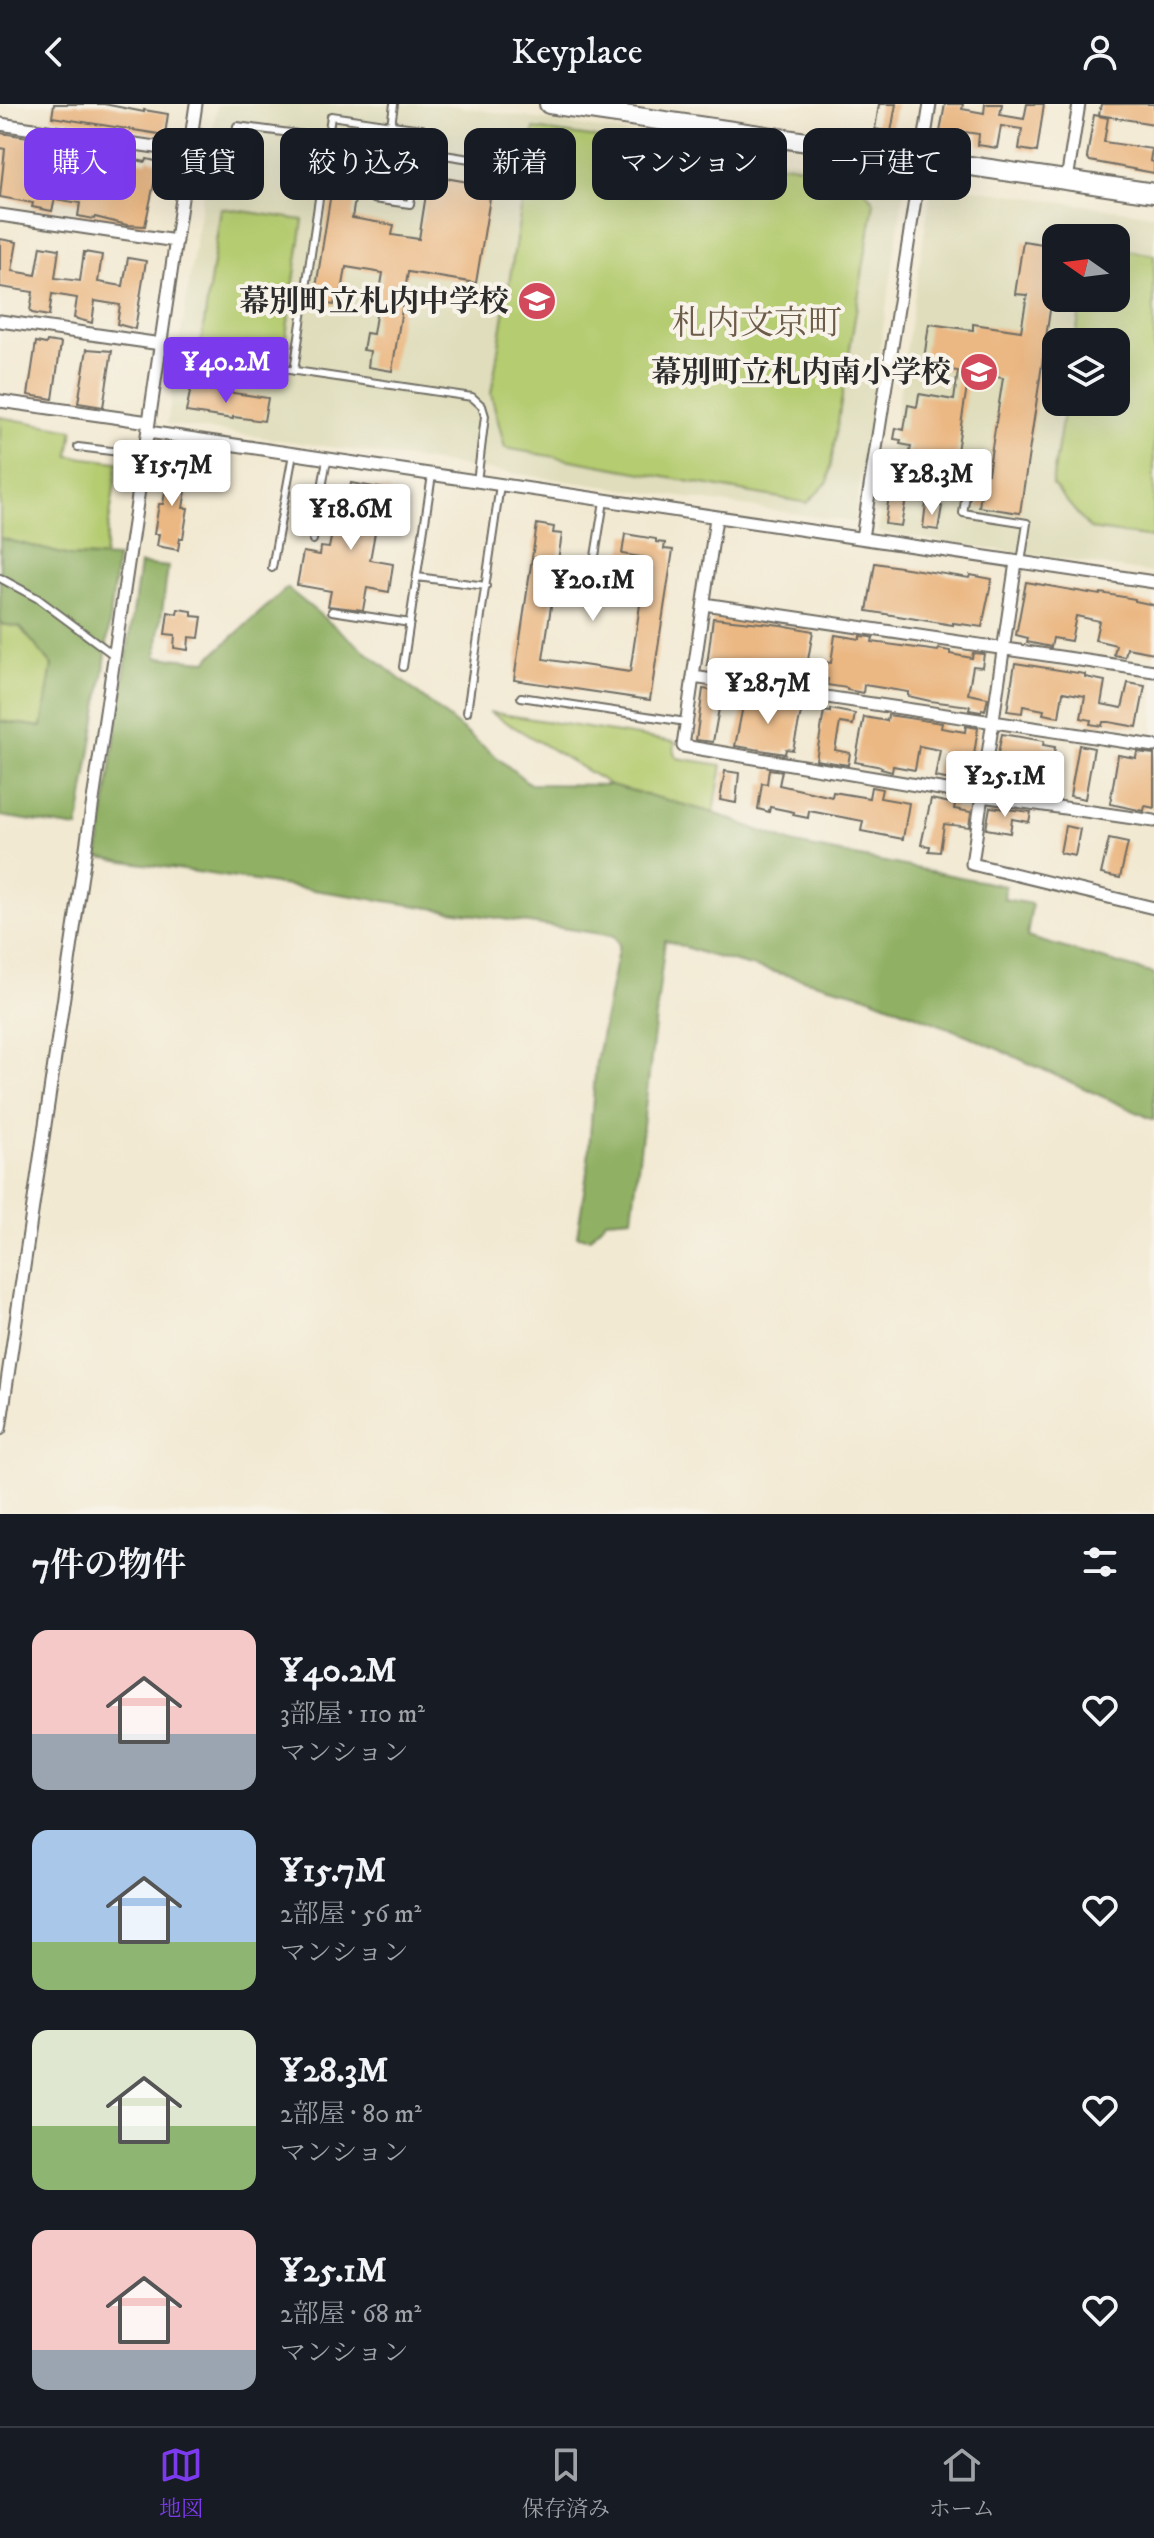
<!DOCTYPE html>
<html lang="ja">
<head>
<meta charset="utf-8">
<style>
  :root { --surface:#171b24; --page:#20242c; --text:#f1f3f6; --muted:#9ea1a6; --line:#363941; --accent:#7c3aed }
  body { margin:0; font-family:"IM FELL DW Pica","Noto Serif JP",serif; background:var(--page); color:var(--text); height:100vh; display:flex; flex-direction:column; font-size:30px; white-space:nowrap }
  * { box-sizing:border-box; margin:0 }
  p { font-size:26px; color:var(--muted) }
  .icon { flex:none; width:44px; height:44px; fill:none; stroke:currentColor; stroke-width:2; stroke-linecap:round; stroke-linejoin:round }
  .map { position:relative; height:1410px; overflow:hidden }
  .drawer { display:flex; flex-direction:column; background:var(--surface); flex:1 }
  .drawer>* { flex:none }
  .banner { position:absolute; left:24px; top:24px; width:1106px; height:72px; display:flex; gap:16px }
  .needle { width:52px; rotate:284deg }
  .buttons { position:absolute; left:1042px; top:120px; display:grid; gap:16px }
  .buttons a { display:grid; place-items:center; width:88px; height:88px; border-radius:16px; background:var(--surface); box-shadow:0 8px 32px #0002; font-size:40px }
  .price { position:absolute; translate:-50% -68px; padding:0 18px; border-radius:8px; background:#fff; color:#222; font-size:26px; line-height:52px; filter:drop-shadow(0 2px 4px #0008) }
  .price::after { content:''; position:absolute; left:50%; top:48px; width:24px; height:18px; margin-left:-12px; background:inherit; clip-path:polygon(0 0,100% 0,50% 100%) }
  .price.current { background:var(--accent); color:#fff }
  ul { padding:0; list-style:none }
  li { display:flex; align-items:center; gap:24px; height:200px; padding:0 32px }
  li span { display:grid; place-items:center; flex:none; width:224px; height:160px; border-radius:16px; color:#555 }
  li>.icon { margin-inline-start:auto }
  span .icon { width:96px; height:96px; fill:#fffc; stroke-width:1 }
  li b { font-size:34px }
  h2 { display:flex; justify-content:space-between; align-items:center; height:96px; padding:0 32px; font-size:34px }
  .pill { padding:0 28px; border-radius:16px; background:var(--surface); box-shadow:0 8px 32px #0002; font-size:28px; line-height:72px }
  .pill.current { background:var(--accent); color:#fff }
  header { display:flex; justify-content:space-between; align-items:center; height:104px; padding:0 32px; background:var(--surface); font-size:36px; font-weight:600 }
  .menu { display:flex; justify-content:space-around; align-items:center; height:112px; border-top:2px solid var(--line); background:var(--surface); font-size:22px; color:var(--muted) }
  .menu a { display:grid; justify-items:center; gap:4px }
  .menu .current { color:var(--accent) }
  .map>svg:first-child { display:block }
</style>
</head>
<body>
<header><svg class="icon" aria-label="back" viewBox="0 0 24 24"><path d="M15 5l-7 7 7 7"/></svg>Keyplace<svg class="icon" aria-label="person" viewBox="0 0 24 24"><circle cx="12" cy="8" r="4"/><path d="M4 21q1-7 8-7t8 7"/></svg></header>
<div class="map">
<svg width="1154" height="1410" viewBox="0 0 1154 1410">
  <rect width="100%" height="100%" fill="#f7f3e8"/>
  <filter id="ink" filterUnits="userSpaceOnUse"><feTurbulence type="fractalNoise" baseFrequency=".0125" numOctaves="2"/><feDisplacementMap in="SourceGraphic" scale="16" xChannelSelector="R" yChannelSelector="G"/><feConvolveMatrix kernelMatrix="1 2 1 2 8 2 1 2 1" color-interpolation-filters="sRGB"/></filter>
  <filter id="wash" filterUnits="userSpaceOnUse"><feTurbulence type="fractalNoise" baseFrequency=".006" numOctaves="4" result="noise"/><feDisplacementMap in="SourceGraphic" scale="32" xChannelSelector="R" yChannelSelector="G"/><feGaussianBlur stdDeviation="1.8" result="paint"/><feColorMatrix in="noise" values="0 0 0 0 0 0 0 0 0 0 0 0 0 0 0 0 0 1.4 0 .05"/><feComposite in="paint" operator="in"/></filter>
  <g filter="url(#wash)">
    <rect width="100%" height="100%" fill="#f2e9d2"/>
    <path fill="#dfddbb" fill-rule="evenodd" d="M217,0H442L906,74L854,418L167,320Z
      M932,79L1154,111V469L878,428ZM1056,134H1116V194H1056ZM1056,238H1116V298H1056Z"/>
    <path fill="#b5cc71" stroke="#707c4e" stroke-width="2" d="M534,25L853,70L874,98L828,378L807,399L505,344L491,290Z
      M221,104L303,116L283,252L201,240Z
      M1116,144L1154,151V434L1090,425L1052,380L1065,298H1116V238H1075L1082,194H1116Z
      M0,313L73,326L69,352L118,358L104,453L70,452L0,434Z
      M0,520L20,523L52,561L42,623L0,617Z
      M489,608L675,638L674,649L677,654L722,661L714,709L611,681Z"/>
    <path fill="#90b063" stroke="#5e6e47" stroke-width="2" d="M0,434L70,452L117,454L104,566L78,724L0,712V617L42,623L52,561L20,523L0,520Z
      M140,460L168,463L156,553L206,557L287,484L530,680L611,681L714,709L795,740L1005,782L1004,795L1032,800L1027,833L1154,870V1016L969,932L865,891L708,851L665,836L632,1114L606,1116L590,1134L577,1132L587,1069L596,958L619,841L614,832L98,753Z"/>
    <g id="blocks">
      <path fill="#ebb883" d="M54,0H104L144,8V6L168,10L165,31L52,13Z
        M879,0H896L891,28L875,25Z
        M945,0H963L962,5L984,9L985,0H1002L1000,11L1024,15L1027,0H1044L1037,48L1019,45L1022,25L1001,22L997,44L978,41L979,30L958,27L956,37L945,35L946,29L940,28Z
        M1101,0H1154V20L1099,11Z
        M1094,11L1108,14L1104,38L1152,45L1150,57L1154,58V69L1090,57L1087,53Z
        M0,29L36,34L35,39L67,45L68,39L97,44L96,48L146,58L147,55L155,57L164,53L169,60L156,70L145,122L127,121L95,113L94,115L78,112L80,99L55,95L52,107L32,103L33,99L0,93L5,45L0,44Z
        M334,35L364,40L352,114L394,121L392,131L419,135L427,84H432L434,72L485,81L483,93L490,94L476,179L408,168L392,267L368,263L370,247L363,246L366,229L373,230L383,169L346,163L341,194L336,193L334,201L318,198L320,191L315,190L334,70L329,69Z
        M0,135L17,138L12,167L36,171L41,142L59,145L55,174L80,177L84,148L102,151L98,178L123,182L128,154L146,157L135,225L117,220L120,201L95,197L92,219L74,214L77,194L52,190L49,212L32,209L30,207L33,188L0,183Z
        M1023,137L1056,142V166L1020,409L979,403L984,369H988L1003,274L969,269L954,367L908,360L911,342L900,340L901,336L894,335L896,324L904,326L908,301L917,303L919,290L954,296L958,267L923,262L929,220L973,226V220L1021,227L1027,191L1015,190Z
        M47,237L61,239L53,295L28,291L36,238L46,240Z
        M87,245L112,247L103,303L78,299Z
        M191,283L268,294L264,317L233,313V315L186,308Z
        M164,358L187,361L184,380L187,381L183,404H188L183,434H180L178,446L157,442L159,430H154L159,400H163L168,370L162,369Z
        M351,379L391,386L384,425L376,423L370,456L393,460L389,488L367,484L363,506L328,502L331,487L297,481L303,448L320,451L321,443L329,444L332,429L339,423L345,393L348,394Z
        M889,391L906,394L901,422L885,420Z
        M926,399L942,402L938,426L923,424Z
        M537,420L554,423L553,429L562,430L543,555L630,568L647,454L622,450L625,430L656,435V438L665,439L664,445L673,446L650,596L514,576Z
        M875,459L969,474L970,471L992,475L982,523L953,519V521L867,507Z
        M1026,478L1100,491L1101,489L1135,495V497L1154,501V549L1127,544L1125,553L1114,551L1116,541L1095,536L1099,517L1076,512L1071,537L1053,534L1051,543L1027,538L1028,534L1016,531Z
        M178,505L192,507V512L202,513L199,534L189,533L188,546L174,544L175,531L165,530L168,508L177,510Z
        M713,514L781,521L813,527L808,556L831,559L835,531L860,535V532L870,533L873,534L872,538L938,547L939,545L950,547V550L972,554L973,549L984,550L982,563L973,562L968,590L988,594L985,606L982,605L981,608L969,606L970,602L930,597L908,592V588L864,581L863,589L847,586V584L827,581L828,575L801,570L800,576L707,561Z
        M1015,559L1085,570V573L1105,577L1101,600L1122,604L1128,579L1145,582L1137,623L1109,618H1103L1102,622L1090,620L1091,616L1081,614L1085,592L1063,588L1059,613L1043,610L1044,606L1023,602L1022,609L1007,607Z
        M703,585L722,588L713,638L696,636Z
        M745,592L770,597L771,593L781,595L780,601L802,604L793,646L786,645L785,650L735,642Z
        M830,605L855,610L853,621L840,619L835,646L850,649L848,661L816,656L824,607L830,608Z
        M888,611L942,619L941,624L965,628L966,622L978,624L974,651L979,652L977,666L959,662L956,677L935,673L940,646L919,642L915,666L893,662L892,668L881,665L882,663L855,658L864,613L887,617Z
        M1002,630L1044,637L1043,641L1055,643L1049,684L1022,679L1021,689L1003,686L1004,675L994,673V668Z
        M1079,641L1094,644L1085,695L1070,692Z
        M1137,648L1154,650V704L1145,702L1144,707L1110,700L1118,651L1136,654Z
        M769,665L782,667L779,681L832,693L833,688L869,694L871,683L882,685L880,694L909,699L903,735L861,727L863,717L809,707L808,714L793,711L794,708L770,703L769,708L758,705L762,679L767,680Z
        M725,667L739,669L736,699L720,696Z
        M931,695L955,700L954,705L971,708L969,723L944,720L940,748L929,747L930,742L921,741Z
        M990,703L1031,708L1029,718L1012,715L1010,729L986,725Z
        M1065,722L1080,725L1075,752L1060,749Z
        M1109,735L1128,739L1120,774L1101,770Z"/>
    </g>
  </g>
  <g filter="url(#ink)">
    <use href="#blocks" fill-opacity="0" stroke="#716e65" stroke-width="2"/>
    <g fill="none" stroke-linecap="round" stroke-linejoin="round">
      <defs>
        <path id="service" d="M391,21L394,0
          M192,28L235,34L237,22L328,34
          M419,47L489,58
          M160,247L472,293L482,302L485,312L477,378
          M294,267L331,12L385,20L422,25L410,100L373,95L385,20
          M78,343L144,351
          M871,375L966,391L963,409L1027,419L1021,459
          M313,436L327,355
          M272,464L293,350
          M417,473L486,482
          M0,474L37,494L115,552
          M590,483L604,397
          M332,507L410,519
          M403,563L432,371
          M521,593L686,618
          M467,608L500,381"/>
        <path id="minor" d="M0,20L189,48
          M1067,76L1079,0
          M0,111L176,137
          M0,217L161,240
          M0,297L149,318
          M148,328L1154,478
          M716,414L683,642L982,692L1154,717
          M862,434L930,0
          M1016,458L972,760L1154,804
          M704,500L1154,567
          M693,573L1154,642
          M0,1325L196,0"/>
        <path id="primary" d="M549,0L1154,89"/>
      </defs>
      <use href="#service" stroke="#716e65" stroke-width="10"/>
      <use href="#minor" stroke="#716e65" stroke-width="15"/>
      <use href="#primary" stroke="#716e65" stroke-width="22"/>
      <use href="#service" stroke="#fff" stroke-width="6"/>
      <use href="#minor" stroke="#fff" stroke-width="11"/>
      <use href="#primary" stroke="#fff" stroke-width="18"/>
    </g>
  </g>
  <defs>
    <symbol id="school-disc" viewBox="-11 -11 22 22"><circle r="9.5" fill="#d1495b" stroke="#f7f3e8"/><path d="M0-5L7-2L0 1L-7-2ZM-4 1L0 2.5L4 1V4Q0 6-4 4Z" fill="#fff"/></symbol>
  </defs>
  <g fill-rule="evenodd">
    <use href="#school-disc" x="515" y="175" width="44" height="44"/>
    <use href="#school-disc" x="957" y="246" width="44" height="44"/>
  </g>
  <g text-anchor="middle" stroke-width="8" stroke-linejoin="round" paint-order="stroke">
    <g font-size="30" font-weight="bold" fill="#2b2b2b" stroke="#f7f3e8" text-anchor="end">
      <text x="509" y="207">幕別町立札内中学校</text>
      <text x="951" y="278">幕別町立札内南小学校</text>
    </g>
    <g font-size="34" fill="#6e5c4a" stroke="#f7f3e8">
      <text x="757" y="230">札内文京町</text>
    </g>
  </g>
</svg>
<div class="buttons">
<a><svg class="needle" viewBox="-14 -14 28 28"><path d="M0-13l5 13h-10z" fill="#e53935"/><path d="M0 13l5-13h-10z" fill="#9ea1a6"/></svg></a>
<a><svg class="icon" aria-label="layers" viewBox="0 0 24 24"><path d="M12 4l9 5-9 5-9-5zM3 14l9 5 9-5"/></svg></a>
</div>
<b class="price current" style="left:226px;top:301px">¥40.2M</b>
<b class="price" style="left:172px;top:404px">¥15.7M</b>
<b class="price" style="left:932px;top:413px">¥28.3M</b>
<b class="price" style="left:351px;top:448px">¥18.6M</b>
<b class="price" style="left:593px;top:519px">¥20.1M</b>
<b class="price" style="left:768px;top:622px">¥28.7M</b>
<b class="price" style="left:1005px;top:715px">¥25.1M</b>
<div class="banner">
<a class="pill current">購入</a>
<a class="pill">賃貸</a>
<a class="pill">絞り込み</a>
<a class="pill">新着</a>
<a class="pill">マンション</a>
<a class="pill">一戸建て</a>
</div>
</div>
<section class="drawer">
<h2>7件の物件<svg class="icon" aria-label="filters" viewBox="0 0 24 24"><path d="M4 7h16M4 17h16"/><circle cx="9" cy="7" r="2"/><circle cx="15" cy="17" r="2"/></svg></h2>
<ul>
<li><span style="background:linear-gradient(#f6c9c9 65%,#9aa5b1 0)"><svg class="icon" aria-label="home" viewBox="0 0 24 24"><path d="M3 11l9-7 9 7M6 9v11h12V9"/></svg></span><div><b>¥40.2M</b><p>3部屋 · 110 m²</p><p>マンション</p></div><svg class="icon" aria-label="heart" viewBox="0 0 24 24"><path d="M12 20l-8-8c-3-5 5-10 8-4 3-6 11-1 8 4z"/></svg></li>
<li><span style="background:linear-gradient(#a9c7e8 70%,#8fb573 0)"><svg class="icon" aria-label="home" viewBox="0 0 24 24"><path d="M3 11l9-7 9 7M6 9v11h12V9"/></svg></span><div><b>¥15.7M</b><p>2部屋 · 56 m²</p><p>マンション</p></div><svg class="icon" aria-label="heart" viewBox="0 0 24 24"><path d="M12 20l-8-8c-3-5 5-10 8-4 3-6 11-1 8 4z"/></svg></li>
<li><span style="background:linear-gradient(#dfe7d0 60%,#8fb573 0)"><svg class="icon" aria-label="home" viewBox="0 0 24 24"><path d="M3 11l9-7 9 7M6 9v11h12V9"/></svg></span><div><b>¥28.3M</b><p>2部屋 · 80 m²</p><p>マンション</p></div><svg class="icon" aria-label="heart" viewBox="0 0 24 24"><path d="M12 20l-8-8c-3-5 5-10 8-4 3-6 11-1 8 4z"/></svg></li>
<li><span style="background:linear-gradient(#f6c9c9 75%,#9aa5b1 0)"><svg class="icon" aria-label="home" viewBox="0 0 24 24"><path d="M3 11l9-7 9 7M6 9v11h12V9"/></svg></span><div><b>¥25.1M</b><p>2部屋 · 68 m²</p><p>マンション</p></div><svg class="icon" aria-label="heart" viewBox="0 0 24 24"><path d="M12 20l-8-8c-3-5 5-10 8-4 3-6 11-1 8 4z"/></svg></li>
</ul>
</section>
<nav class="menu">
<a class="current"><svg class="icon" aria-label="map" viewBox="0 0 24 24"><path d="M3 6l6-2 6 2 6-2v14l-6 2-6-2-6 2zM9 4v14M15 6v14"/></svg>地図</a>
<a><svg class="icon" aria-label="saved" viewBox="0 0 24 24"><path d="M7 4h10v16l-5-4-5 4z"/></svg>保存済み</a>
<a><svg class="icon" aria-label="home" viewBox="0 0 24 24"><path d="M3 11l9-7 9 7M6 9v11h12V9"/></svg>ホーム</a>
</nav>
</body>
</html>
